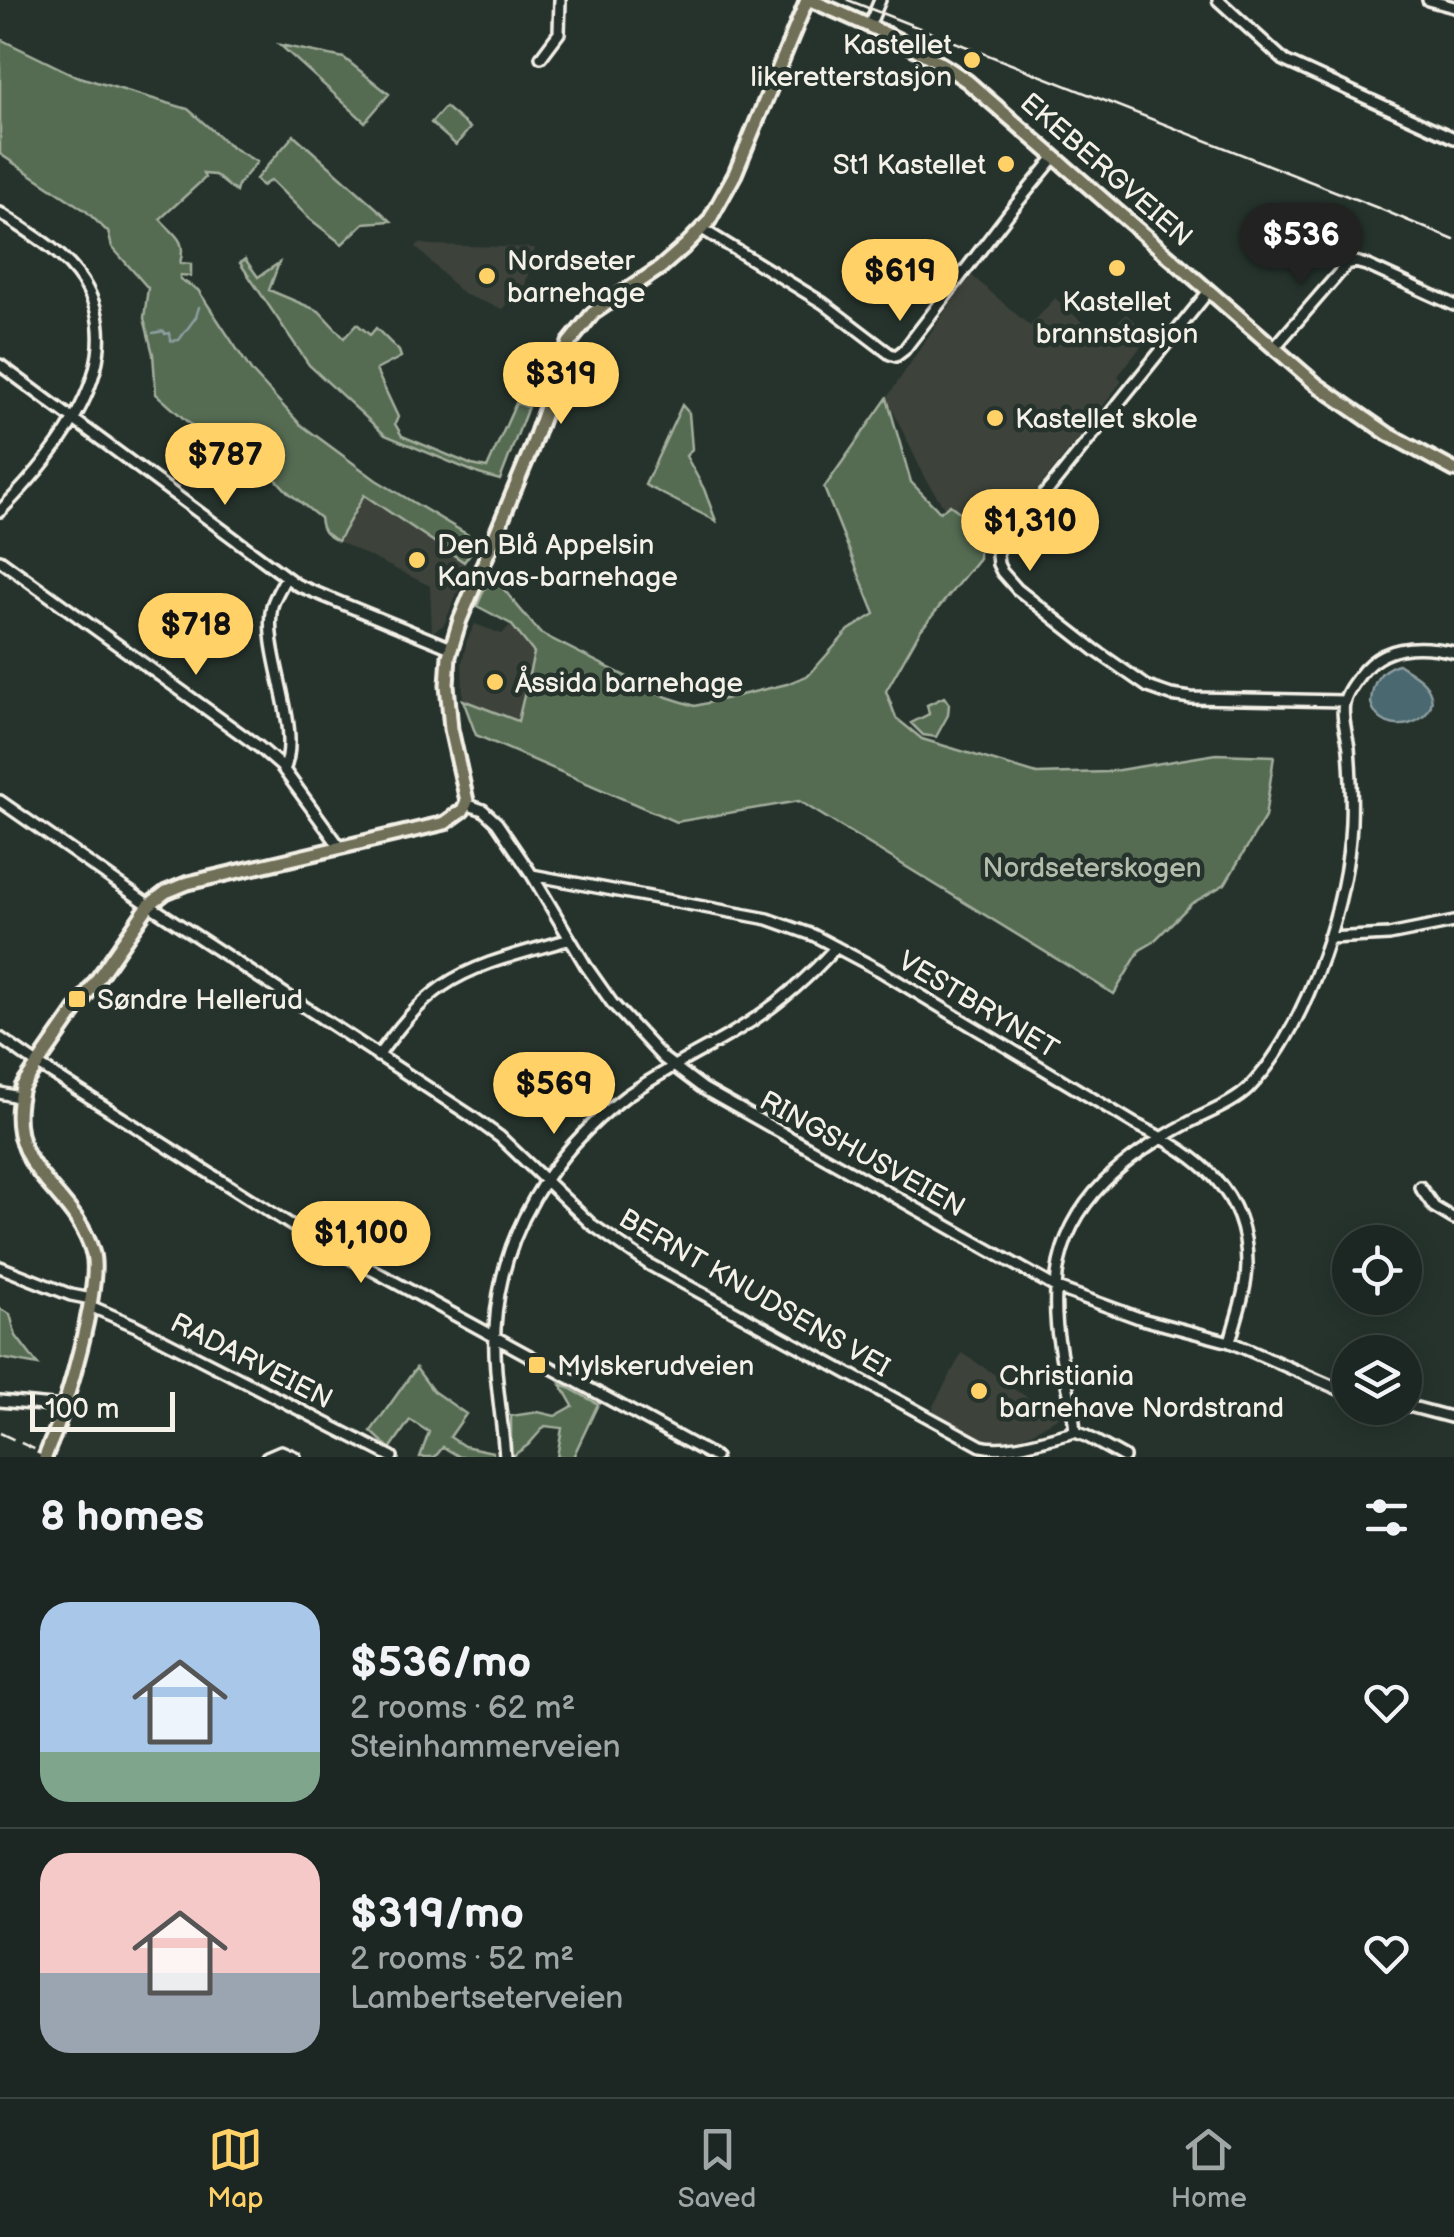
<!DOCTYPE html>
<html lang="en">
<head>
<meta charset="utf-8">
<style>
  :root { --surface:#1c2622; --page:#29322f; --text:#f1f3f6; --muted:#a0a5a5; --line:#3a4340; --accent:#ffd166 }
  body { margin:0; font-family:"Balsamiq Sans",sans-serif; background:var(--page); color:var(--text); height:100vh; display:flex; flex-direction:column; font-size:38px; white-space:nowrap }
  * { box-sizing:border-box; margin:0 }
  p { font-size:32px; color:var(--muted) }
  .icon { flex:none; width:55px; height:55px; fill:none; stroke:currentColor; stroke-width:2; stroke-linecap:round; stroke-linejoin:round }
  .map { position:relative; height:1457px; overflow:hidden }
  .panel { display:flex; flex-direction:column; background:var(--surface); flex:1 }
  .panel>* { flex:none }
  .fabs { position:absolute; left:1332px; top:1225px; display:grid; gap:20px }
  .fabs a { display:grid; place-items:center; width:90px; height:90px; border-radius:50%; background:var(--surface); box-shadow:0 5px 25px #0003,0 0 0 2px var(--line); font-size:50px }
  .scale { position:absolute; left:30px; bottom:25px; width:145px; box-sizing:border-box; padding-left:10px; border:5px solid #f4f1e8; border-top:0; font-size:28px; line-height:35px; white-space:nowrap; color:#f4f1e8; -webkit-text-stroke:8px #26332d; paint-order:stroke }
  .price { position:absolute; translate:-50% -85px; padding:0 22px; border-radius:35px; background:var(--accent); color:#111; font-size:32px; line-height:65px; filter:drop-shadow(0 2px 5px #0008) }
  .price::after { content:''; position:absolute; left:50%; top:60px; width:30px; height:22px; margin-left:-15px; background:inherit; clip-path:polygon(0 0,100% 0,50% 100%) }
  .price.on { background:#222; color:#fff }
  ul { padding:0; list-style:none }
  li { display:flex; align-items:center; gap:30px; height:250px; padding:0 40px }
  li+li { border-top:2px solid var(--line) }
  li span { display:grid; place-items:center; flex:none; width:280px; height:200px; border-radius:30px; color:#555 }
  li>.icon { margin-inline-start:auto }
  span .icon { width:120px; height:120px; fill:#fffc; stroke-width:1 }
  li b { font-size:42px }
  h2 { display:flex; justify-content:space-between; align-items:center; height:120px; padding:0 40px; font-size:42px }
  .menu { display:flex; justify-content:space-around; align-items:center; height:140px; border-top:2px solid var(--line); background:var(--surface); font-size:28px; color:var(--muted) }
  .menu a { display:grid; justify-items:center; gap:5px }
  .menu .on { color:var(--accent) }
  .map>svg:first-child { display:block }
</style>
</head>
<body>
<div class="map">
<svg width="1454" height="1457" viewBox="0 0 1454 1457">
  <rect width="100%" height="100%" fill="#26332d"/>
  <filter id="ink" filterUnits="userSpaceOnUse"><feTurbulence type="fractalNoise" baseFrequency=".01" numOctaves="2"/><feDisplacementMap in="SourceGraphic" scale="20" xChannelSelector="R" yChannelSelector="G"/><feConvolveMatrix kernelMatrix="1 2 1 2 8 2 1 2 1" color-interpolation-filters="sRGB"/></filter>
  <g filter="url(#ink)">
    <path fill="#3c423a" d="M419,243L430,245L535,248L525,285L502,309L463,294L416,247Z
      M970,274L1030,326L1055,298L1100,338L1126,314L1150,335L1118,376L1122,381L1079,438L996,540L980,553L945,509L923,474L887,398Z
      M363,494L424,533L468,567L444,625L432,632L430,586L338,541Z
      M475,624L502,634L511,624L534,652L518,721L463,700L462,663L467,640Z
      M962,1353L997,1376L996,1379L1041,1405L1043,1403L1048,1405L1059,1417L1031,1433L1008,1442L991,1443L934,1414L933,1406Z"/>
    <path fill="#546c52" stroke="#a4ae9d" stroke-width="2.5" d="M0,39L76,76L188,109L230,146L257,162L238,185L236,192L215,175L203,174L205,178L160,219C175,236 187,239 180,263L191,264V276L180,275V279L198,290L252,372L300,424L376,480L468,535L475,547L464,562L364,495L338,541C325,534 322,533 320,518L288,492L260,462L240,448L226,456L156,394L153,354L144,318L148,288L112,247L108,232L86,211L0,154Z
      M280,45L344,58L389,94L365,122Z
      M445,107L470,128L456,145L431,123Z
      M294,135L391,221L364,223L342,244L310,219L271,180L262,186L256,179Z
      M245,259L258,277L279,263L269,290L319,311L344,338L357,324L370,335L376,328L399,351L401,357L376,370L398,417L395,424L402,436L472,465L487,468L516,403L528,407L500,480L479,474L385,435L309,365L240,263Z
      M887,398L911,482L940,512L950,505L991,535L979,552V558L920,631L886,691L896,718L922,739L1037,774L1107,772L1216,754L1274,756L1265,817L1225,884L1191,904L1152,943L1140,950L1114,994L799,801L676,822L476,735L463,700L518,721L534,653L511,624L477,606L491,574L540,633L667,697L695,706L787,684L809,675L849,630L875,614L824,488Z
      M682,405L689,413L692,449L686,456L704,489L716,521L645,485Z
      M944,697L949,704L948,715L936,737L923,735L911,723L929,714L927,705Z
      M0,1309L10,1314L16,1336L38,1365L0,1358Z
      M416,1368L433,1391L466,1414L450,1437L464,1446L493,1452V1457H460L443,1447L435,1457H420L429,1432L410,1420L390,1449L371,1431Z
      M560,1383L598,1404L574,1455L575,1457H557L562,1428L545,1426L528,1445L511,1457V1416L538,1412L555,1416L573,1406Z"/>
    <path fill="#496770" stroke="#8d9ea0" stroke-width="2.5" d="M1398,664C1408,671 1423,678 1429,690C1445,721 1382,744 1371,703C1372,684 1378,670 1398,664Z"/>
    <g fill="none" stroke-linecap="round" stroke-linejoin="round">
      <path stroke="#8d9ea0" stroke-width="2.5" d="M153,333L164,331L165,334L170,333L171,341L179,340L196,317L199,307"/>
      <defs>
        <path id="minor" d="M1218,0L1285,61L1454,138
          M1428,0L1454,7
          M869,26L880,0
          M541,57L559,33L560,0
          M0,213C30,233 63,251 83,282C134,361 54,457 0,511
          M702,229L823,303L890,354L896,356L904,350L1009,213L1055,157
          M1209,291L1050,488L999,547L997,555L998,564L1002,572L1017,589L1095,650L1148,687L1171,695L1191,698L1344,701
          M1274,348L1347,264L1355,262L1366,265L1454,305
          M0,365L297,585L451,648
          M0,560L259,747L281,766L340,847
          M284,770C303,727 262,653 272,606C275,596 281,587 286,577
          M0,801L149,905L471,1116L500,1137L591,1224L650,1265L981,1446C1008,1453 1048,1438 1075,1432L1086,1436L1124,1457
          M466,804L483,810L497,823L532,875L586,966L612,1003L663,1058L704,1089L1057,1288L1142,1319L1230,1342L1350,1394
          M532,875L768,919L813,935L879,970L1135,1124C1197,1154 1248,1190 1247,1266C1246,1292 1236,1318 1230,1342
          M1328,938L1389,935L1454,922
          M0,1038L37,1064L299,1230L715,1457
          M378,1056C396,1031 417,1004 443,986C480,961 528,952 570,939
          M0,1093L18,1097
          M1420,1187L1434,1207L1454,1219
          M0,1267L71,1295L91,1299
          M90,1306L136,1326L392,1457
          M0,1401L63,1407
          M1405,1405L1454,1418
          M1075,1432C1073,1402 1063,1373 1059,1343C1055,1321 1055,1297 1057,1275C1067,1199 1128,1155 1190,1122C1209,1112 1234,1103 1249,1088C1283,1053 1307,1001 1323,956C1338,913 1349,869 1351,823C1352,798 1351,773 1349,748C1347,734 1341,716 1344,703C1346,693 1353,684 1359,676C1382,644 1419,644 1454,652
          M267,1457L281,1451L295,1457
          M505,1457C502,1414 493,1371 495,1328C500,1234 552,1152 626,1096C640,1086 656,1077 671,1068C690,1056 711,1046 731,1034C770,1011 806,981 836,947"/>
        <path id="major" d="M810,0C864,23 918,46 967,81L1316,384L1388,434L1454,470
          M51,1442C66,1410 101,1286 93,1254C75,1187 0,1172 22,1087L149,905L166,892L188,883L445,823L463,810L467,801L451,729L447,685L449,656L460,620L530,452L569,343L593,313L660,268L684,247L709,221L735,174L807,0"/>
      </defs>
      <use href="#minor" stroke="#f4f1e8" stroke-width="16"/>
      <use href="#major" stroke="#f4f1e8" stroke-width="19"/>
      <use href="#minor" stroke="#26332d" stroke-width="9"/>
      <use href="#major" stroke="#706f59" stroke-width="11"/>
      <path stroke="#f4f1e8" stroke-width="2.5" d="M848,0L1378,208L1454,240"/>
      <path stroke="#f4f1e8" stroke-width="2.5" stroke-dasharray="15 8" stroke-linecap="butt" d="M0,1433L51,1457"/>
      <defs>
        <path id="major-bridge" d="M45,1457L51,1442"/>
      </defs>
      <use href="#major-bridge" stroke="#f4f1e8" stroke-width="19" stroke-linecap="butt"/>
      <use href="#major-bridge" stroke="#706f59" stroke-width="11"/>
    </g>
  </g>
  <g fill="#ffd166" stroke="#26332d" stroke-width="4">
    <circle cx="972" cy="60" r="10"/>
    <circle cx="1006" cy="164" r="10"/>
    <circle cx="1117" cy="268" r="10"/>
    <circle cx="487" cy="276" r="10"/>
    <circle cx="995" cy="418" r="10"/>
    <circle cx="417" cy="560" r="10"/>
    <circle cx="495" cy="682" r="10"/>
    <rect x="67" y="989" width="20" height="20" rx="5"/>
    <rect x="527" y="1355" width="20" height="20" rx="5"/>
    <circle cx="979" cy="1391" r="10"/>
  </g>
  <g text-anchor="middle" stroke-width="9" stroke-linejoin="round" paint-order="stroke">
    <g font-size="28" fill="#f4f1e8" stroke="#26332d" text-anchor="start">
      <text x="952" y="54" text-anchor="end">Kastellet<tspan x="952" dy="32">likeretterstasjon</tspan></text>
      <text x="986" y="174" text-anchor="end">St1 Kastellet</text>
      <text x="507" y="270">Nordseter<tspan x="507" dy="32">barnehage</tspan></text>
      <text x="1117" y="311" text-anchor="middle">Kastellet<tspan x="1117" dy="32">brannstasjon</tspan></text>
      <text x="1015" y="428">Kastellet skole</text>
      <text x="437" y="554">Den Blå Appelsin<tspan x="437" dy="32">Kanvas-barnehage</tspan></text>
      <text x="515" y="692">Åssida barnehage</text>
      <text x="97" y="1009">Søndre Hellerud</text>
      <text x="557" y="1375">Mylskerudveien</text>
      <text x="999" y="1385">Christiania<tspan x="999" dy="32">barnehave Nordstrand</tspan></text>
    </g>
    <g font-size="28" fill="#f4f1e8" stroke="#26332d">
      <text transform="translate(1107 169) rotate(41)" y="10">EKEBERGVEIEN</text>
      <text transform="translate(979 1004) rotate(31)" y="10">VESTBRYNET</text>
      <text transform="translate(863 1153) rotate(29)" y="10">RINGSHUSVEIEN</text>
      <text transform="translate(755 1292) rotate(30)" y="10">BERNT KNUDSENS VEI</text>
      <text transform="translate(252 1360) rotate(27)" y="10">RADARVEIEN</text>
    </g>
    <g font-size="28" fill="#b4bcac" stroke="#26332d">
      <text x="1092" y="877">Nordseterskogen</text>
    </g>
  </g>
</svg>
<div class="fabs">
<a><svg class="icon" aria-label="locate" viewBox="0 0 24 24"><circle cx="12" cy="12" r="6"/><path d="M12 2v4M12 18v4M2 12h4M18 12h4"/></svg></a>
<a><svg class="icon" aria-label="layers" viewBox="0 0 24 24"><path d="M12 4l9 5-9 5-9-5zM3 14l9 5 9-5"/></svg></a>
</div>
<div class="scale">100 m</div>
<b class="price on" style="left:1301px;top:288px">$536</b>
<b class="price" style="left:900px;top:324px">$619</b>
<b class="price" style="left:561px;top:427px">$319</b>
<b class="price" style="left:225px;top:508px">$787</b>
<b class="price" style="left:1030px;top:574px">$1,310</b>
<b class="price" style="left:196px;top:678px">$718</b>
<b class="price" style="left:554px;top:1137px">$569</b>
<b class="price" style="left:361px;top:1286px">$1,100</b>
</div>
<section class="panel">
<h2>8 homes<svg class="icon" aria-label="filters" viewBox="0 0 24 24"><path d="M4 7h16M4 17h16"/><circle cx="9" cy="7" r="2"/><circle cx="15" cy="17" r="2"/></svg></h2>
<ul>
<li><span style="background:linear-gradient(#a9c7e8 75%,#7fa58c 0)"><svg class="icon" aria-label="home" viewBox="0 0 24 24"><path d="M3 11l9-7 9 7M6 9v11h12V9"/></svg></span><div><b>$536/mo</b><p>2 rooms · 62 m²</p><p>Steinhammerveien</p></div><svg class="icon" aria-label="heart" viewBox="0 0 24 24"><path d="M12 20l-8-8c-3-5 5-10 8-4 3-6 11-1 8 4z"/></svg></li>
<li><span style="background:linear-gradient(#f6c9c9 60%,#9aa5b1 0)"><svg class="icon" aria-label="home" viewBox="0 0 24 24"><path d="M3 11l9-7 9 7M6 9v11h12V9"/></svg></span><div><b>$319/mo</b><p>2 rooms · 52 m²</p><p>Lambertseterveien</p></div><svg class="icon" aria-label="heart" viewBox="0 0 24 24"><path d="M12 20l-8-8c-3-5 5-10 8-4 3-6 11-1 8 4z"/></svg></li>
</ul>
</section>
<nav class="menu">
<a class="on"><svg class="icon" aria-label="map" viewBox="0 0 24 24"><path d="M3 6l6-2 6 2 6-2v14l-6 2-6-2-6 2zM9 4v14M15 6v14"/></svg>Map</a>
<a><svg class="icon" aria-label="saved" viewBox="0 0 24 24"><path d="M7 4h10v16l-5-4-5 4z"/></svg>Saved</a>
<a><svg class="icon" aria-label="home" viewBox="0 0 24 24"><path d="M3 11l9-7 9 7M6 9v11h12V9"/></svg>Home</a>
</nav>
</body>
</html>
